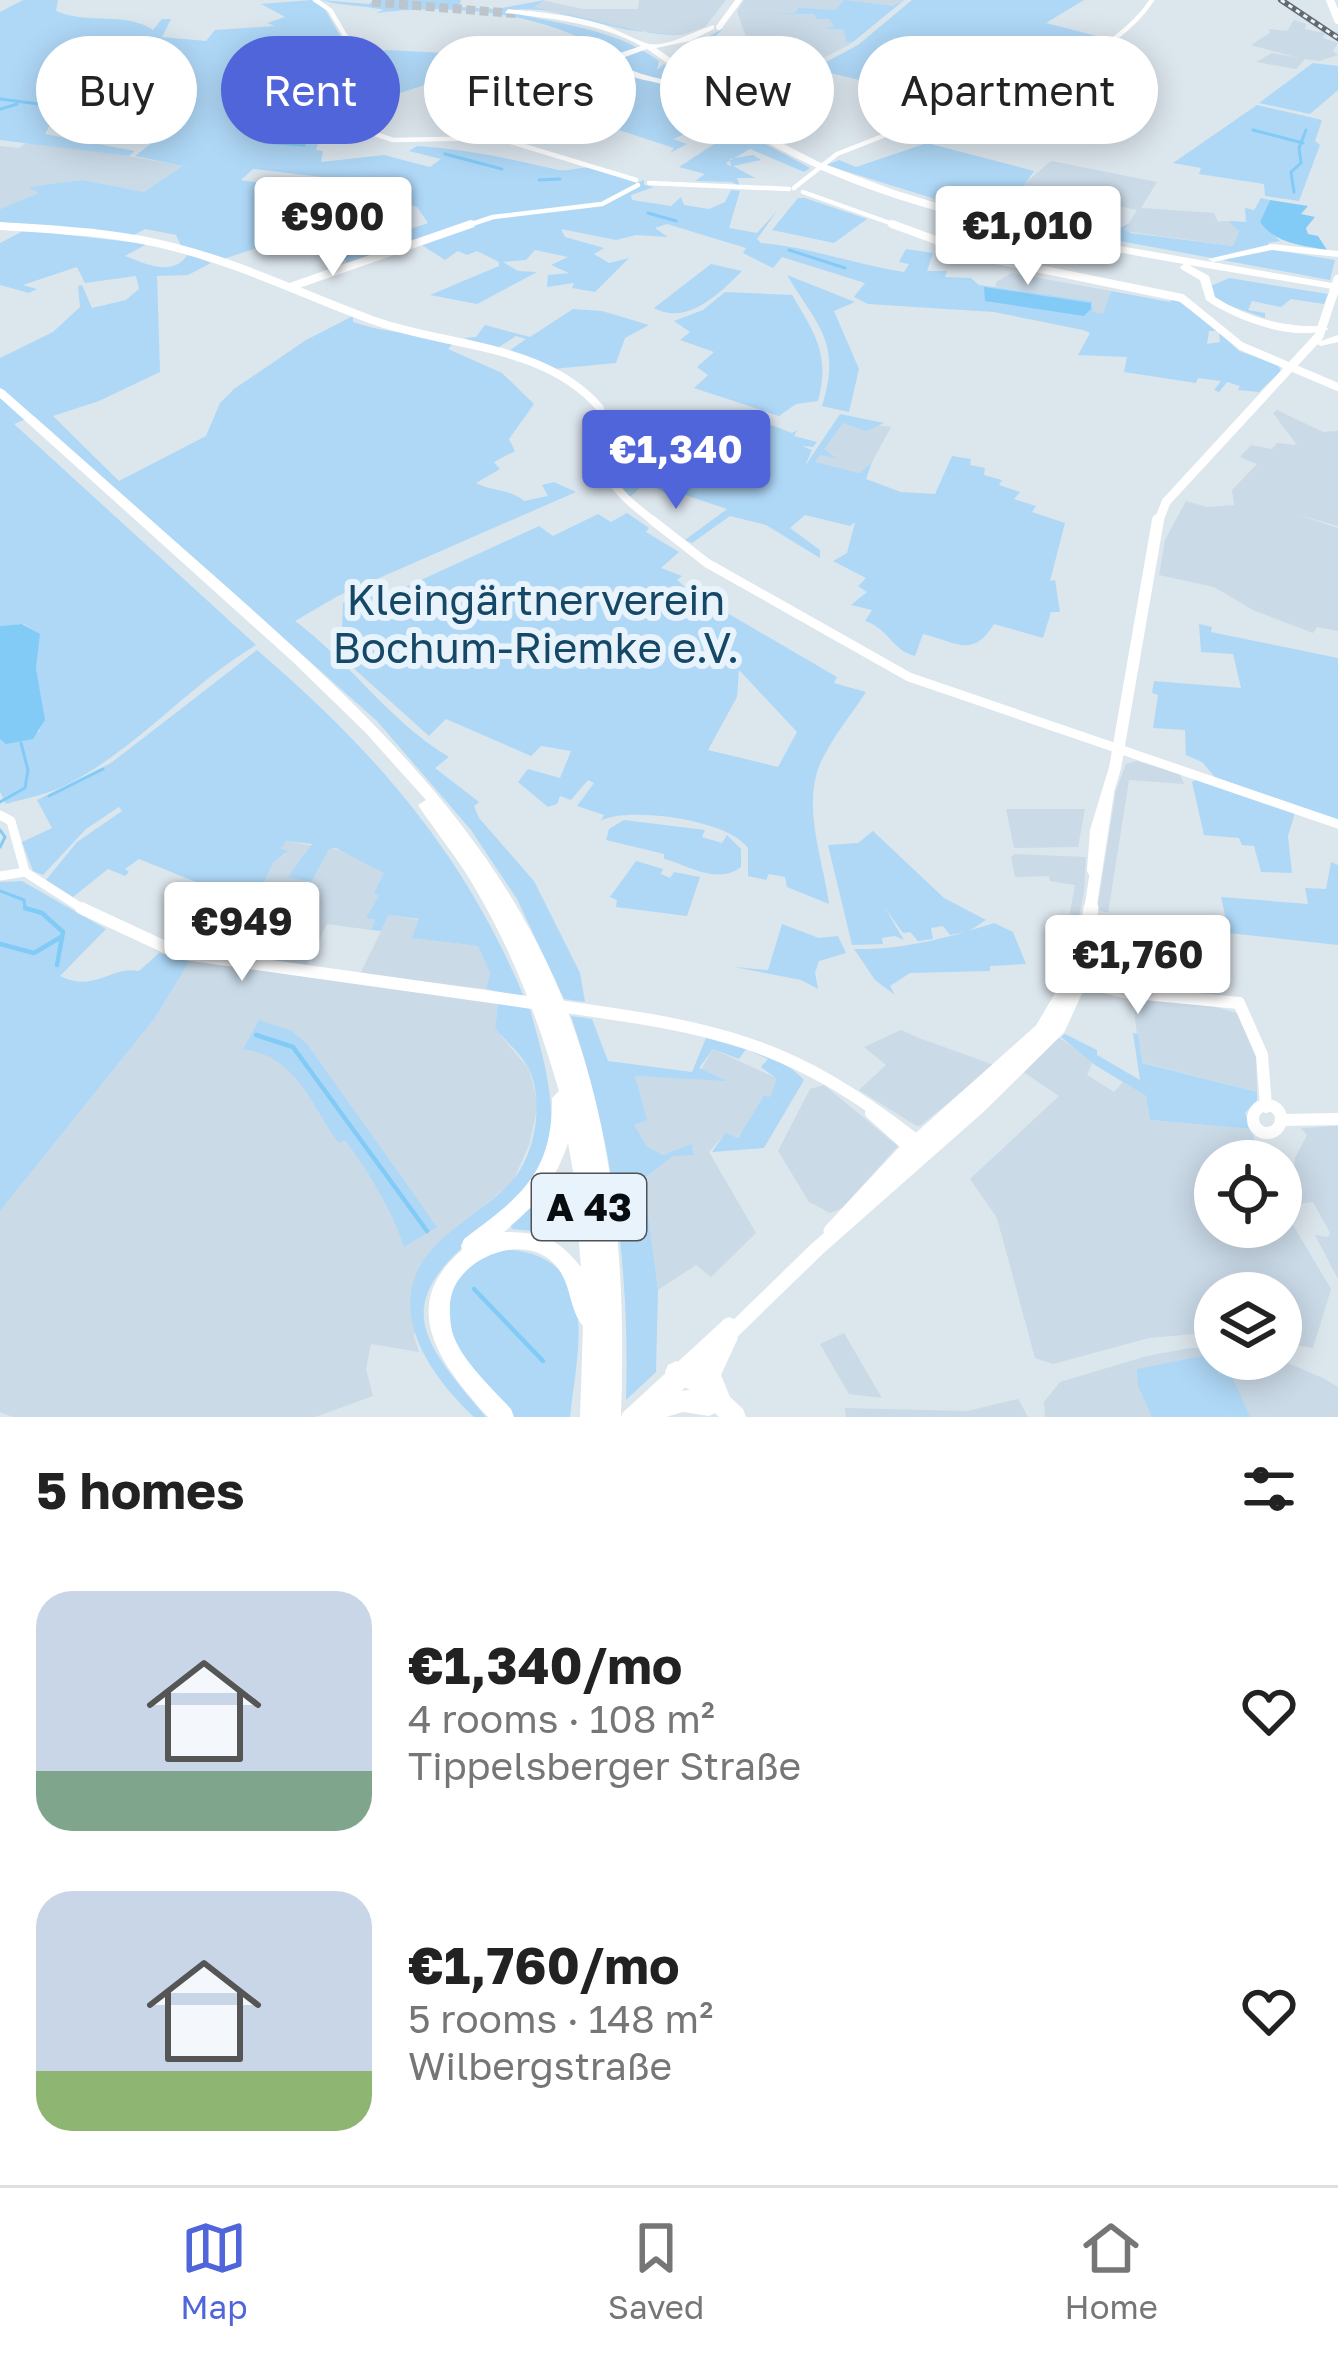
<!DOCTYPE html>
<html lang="en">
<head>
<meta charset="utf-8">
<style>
  :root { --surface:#fff; --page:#f6f6f6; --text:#222; --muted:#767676; --line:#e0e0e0; --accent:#5165da }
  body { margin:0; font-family:"Golos Text",sans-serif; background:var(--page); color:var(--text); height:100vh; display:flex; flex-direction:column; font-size:45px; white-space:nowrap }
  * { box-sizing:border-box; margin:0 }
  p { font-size:39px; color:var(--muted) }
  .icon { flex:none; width:66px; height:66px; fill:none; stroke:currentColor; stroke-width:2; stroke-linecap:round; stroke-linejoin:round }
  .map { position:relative; height:1417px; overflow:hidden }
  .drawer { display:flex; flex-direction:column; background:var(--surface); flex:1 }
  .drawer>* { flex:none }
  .guide { position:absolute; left:36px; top:36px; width:1266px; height:108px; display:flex; gap:24px }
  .fabs { position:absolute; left:1194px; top:1140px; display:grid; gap:24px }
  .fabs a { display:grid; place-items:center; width:108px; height:108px; border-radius:50%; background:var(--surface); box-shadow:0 6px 30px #0003; font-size:60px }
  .price { position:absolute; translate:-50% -102px; padding:0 27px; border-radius:12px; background:#fff; color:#222; font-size:39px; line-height:78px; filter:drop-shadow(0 3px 6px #0008) }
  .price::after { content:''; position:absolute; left:50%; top:72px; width:36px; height:27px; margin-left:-18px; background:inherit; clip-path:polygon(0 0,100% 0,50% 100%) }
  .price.selected { background:var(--accent); color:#fff }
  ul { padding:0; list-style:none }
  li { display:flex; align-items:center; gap:36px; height:300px; padding:0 36px }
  li span { display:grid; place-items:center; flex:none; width:336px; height:240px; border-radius:36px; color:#555 }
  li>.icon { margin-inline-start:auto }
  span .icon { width:144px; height:144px; fill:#fffc; stroke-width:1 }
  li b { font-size:51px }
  h2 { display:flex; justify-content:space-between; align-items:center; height:144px; padding:0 36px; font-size:51px }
  .pill { padding:0 42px; border-radius:54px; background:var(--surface); box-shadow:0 6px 30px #0003; font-size:42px; line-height:108px }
  .pill.selected { background:var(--accent); color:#fff }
  .dock { display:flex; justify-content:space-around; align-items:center; height:168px; border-top:3px solid var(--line); background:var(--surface); font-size:33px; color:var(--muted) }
  .dock a { display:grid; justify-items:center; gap:6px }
  .dock .selected { color:var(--accent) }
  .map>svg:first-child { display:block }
</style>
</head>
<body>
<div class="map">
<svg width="1338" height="1417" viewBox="0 0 1338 1417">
  <rect width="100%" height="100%" fill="#dce6ed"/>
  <path fill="#cadae7" d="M639,0H726L705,27L682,35L628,30L532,7L545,1L583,9H638Z
    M744,0H904L849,45L805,67L769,55L747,40L737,11Z
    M1277,0H1286L1328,31L1338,32V40L1325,34L1323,38L1338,43L1333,51L1338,55L1319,61L1305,59L1296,69L1256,62L1272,53L1299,58L1251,45L1270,33L1269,29L1287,31L1294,20L1306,24L1305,29L1323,33Z
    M27,142L71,146L184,166L144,192L82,180L31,187L40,193L0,209V146L19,148Z
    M1051,161L1157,182L1141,208L1214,213L1218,222L1223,221L1239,222L1231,221L1239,230L1233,246L1124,231L1137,210L1023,185Z
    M1012,273L1111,291L1104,315L1093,313L1092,301L996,287V282Z
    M1277,410L1323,432L1338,431V526L1292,513L1338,528V631L1317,627L1313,633L1253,610L1214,587L1159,575L1165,540L1186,501L1207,507L1234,505L1232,490L1257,464L1240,457L1251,445L1272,449L1277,443L1297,445L1273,413Z
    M853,422L891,427L872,462L860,473L814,462L820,455L836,456L823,449L843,423Z
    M1137,761L1180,774L1184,784L1129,780L1108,913L1097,910L1116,791L1126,764Z
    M1006,809H1085L1078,847L1014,848Z
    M286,841L344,851L384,873L380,895L367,918L375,920L371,930L327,924L306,967L231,953L273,863L286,854L281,849Z
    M1015,854L1086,857L1084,892L1067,975L1059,972L1075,885L1050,881L1049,876L1015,877L1011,857Z
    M389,915L420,920L413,938L478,946L490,973L486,989L360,974Z
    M191,959L498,1003L495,1029L529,1069L538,1105L529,1145L513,1181L429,1252L414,1337L419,1352L371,1344L366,1369L373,1396L315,1417H13L0,1412V1211L155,1018Z
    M1128,995L1202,1003L1240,1014L1256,1057L1257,1092L1140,1062L1133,1000Z
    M901,1030L919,1038L994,1065L920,1126L915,1125L859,1090L886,1065L864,1047Z
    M1058,1037L1093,1061L1087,1075L1114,1092L1123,1082L1146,1096L1150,1120L1252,1129L1259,1161H1215V1227H1281V1205L1331,1289L1313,1348L1281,1343V1293H1215V1332L1149,1338L1053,1364L1035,1358L997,1218L970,1179L1059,1096L1022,1071Z
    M713,1049L778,1079L770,1097L737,1138L725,1133L709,1152L756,1233L711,1277L696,1265L658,1290L642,1177L671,1154L693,1153L692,1145L663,1155L647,1148L633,1125L646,1119L635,1076L696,1078Z
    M824,1085L898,1146L842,1208L830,1213L809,1202L778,1151L810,1089Z
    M1338,1126V1279L1315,1235L1328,1237L1330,1233L1313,1202L1297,1204L1291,1185L1295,1158L1307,1135L1301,1128Z
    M844,1333L876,1388L882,1398L849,1394L820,1344Z
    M1190,1348H1215V1359H1278L1323,1378L1338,1387V1417H1045L1044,1402L1060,1382L1147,1356Z
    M1018,1399L1028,1417H846L845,1408L967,1411Z"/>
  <path fill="#afd8f7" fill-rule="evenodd" d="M23,0H58L56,11C87,25 126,11 153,30L162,19H171L162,37L206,41L215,30L275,26L267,23L285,17L261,4L312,0L323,6L352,57L301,101C275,98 263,95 248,121L271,128L266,133L318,144L316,150L323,151L321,162L384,155L430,167L441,159L409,151L417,146C464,149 508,158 554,169C566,172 571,169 582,168C598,166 621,178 637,183L644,180V185L654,187L631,195L632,200L671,206L681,197L684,205L709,209L725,202L731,190L740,191L729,228L757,233L777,211L757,239L761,243C812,248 855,264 904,272L909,264L899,262L906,249L933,253L927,271H947L945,277L971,278L979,285L1092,301L1093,312L1103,314L1111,291L1170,302L1174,298L1218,331H1209L1207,344L1220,342L1219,332L1239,351L1278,365L1281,371L1259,392L1238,390L1240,386L1227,382L1219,392L1214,390L1221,381L1198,378L1196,383L1124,372L1127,357L1078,355L1090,333L1083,330L994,312L868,304L854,297L865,283L782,257L773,268L743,253L746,248L667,224L655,228L668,237L636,235L616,240L561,229L565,237L604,248L594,254L609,263L629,258L595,292L572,288L574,283L547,287L548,275L569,273L551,265L568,257L535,250L526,260L503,262L518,271L537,272L477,304L430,295L499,266V262L477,251L467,255L458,251L445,260L420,244L351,268L337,251L315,253L300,246L323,237L350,249L428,223L417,207L358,193L372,183L253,169L241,180C272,186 322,186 344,211L288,238L220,260L181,246L176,235L145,229L132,236L0,223V209L39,193L28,187L82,180L144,192L183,166L135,156L159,137L123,139L100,131L55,126L74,115L50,114L55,116L45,134L135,151L129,156L0,140V12Z
    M321,0L369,4L374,0H461L459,7L496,9L545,0L534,7L628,30L682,35C627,37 555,1 508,11C557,25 613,27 659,61L657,70L664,64L689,87L680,85L733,126L714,131L702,127L673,139L687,144L670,153L674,148L576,116L569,92L554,93L546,82L552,79L542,71L603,50C541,12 449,3 375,13L384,10C363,5 341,6 321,0Z
    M844,0L893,6L904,0L853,42H846L844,30L824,28L834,26L829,19H817L814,14H770L795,13L798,8L836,10Z
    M912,0H1084L1046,23L1108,39L1053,72L961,104L813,69L858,45Z
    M723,29L706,45L703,61L786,83L768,103L760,128C732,123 700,87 685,58L691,45Z
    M385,50L445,53L472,70L359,106L365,111L356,116L331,110L355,73H368Z
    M1313,63L1338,66V90L1310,114L1259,103Z
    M503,74L540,84L546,94L529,98L520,108L541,111L437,102Z
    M1257,105L1322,120L1315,141L1320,145L1299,201L1265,196L1264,184L1199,174L1201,168L1173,163Z
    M737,129L810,168L804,172L750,149L726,163L731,167L730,159L753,155L761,160L733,166L755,178H737L740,187L732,182L695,181L705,174L679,167L719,141L710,137Z
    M927,143L1034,171L1018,194L1025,191L1026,198L1016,196L1011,209L1116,230L1130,223L1124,230L1131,233L1233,246L1239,231L1228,221L1246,222L1245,208L1254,210L1261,198L1270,200L1260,222L1280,241L1268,243L1269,249L1335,260L1330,280L996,218L826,165L839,160L856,167Z
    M798,198H805L867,219L834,243L772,230Z
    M25,230L147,244L125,256C150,266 174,276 188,254L211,263L188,275L157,276L160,372L99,401L53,416L119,481L206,436L220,403L234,389L306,340L353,316V322C384,333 421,334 456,341L448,349L502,373L534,404L509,439L515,451L494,462L500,469L476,483C494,492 510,489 524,501L548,496L542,485L554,482L576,492L338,596L295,621C349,661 389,721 449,757L435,768L479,802L474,806L479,818L534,881L580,973L585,1002L564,999L517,899L471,830L377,721L34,416L14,424L256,645C189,685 138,748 68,784C50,794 26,798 6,804L0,792V739L39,732L44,719L36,668L39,634L24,624L0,626V358L53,332L80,307L78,286L82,285L92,308L126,300L139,289L136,276L85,283L77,267L23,285L37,289L29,293L0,285V243Z
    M711,264L742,271C719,294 687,326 654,308Z
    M787,275L855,302L834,311L859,369L849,412L822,406C842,342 818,327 787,275Z
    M1229,278L1328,294L1324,304L1291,299L1281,307L1252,301L1248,310L1265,313V318L1216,301L1211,286Z
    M725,292L792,295C816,335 830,355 818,401L796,404L779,416L694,388L708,375L697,367L714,352L680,340L690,332L674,321L703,310Z
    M573,309L602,311L649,325L625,338L616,363L553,369L506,353L526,339L516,336L496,349L464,338L476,337L485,325L530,337Z
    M840,414L884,423L866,431L843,423L824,449L837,458L820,455L815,462L860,473L872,462L866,479L901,492L935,494L952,456L971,459L970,465L985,468L984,475L1002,480L999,485L1020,492L1014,499L1036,506L1032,512L1065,523L1050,581L1055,580L1060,612H1051L1043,638L994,624C973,658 958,643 923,634L915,656C893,651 888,628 865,621L872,610L851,605L867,592L858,586L866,578L833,561L847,553L855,522L850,526L805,515L790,528L820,550V558L766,525L730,516L692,543L685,540L727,509L679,493L674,498L646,482L629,498L618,490L634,467L685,492L721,457L746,443L764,449L750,440L763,422L792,433L797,430L794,436L817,442L813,447L802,446L812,450L805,466Z
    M627,513L649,528L646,532L679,552L661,568L682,576L677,580L688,590L837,677L834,683L866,692C851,715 831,739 820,764C802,808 823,859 829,904L787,887L785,877L769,874L766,880L748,876V848C725,817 621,807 601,821L604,815L577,806L594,783L588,780L571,800L560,796L557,804L548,807L518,782L528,769L560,778L571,751L541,746L531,756L446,719L429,736L341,657L343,603L370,586L386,596L539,526L553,536L598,514L611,522ZM739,670L797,732L778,767L708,750L737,697Z
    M1199,624L1212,627L1211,632L1338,658V820L1215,777L1202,762L1186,755L1185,730L1153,728L1158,695L1152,693L1154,681L1241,688L1233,654L1201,652Z
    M257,650C375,751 464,853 524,997L486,989L490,973L478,946L412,938L419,919L389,915L381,931L371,930L375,920L366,918L379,896L374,893L384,873L336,848L329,849L311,882L288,877L312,844L286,841L281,849L288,851L273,863L231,953L223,955L162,943L196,882L139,859L125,869L129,872L125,876L108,869L73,897L46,880L77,842L122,811L119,807L86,829L43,875L33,871L22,842L52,828L37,800L111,763Z
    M1196,780L1295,813L1288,836L1292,873L1261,872L1254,846L1242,845L1239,838L1204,835L1192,782Z
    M624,820L705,830L702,837L722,843L727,835L741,849V867C716,886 684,863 664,859V854L606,840L609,829Z
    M873,831L944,898L986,920L969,931L950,935L943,926L931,928L933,939L918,941L910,932L903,933L885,908L904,940L895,936L882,938L883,944L852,945L828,845L858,843Z
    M636,861L663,869L661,874L670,878L674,872L700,877L687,916L616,907L617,900L610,897Z
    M1331,862L1338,865V945L1229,933L1221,897L1308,904L1305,888L1326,889Z
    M22,881L106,929L60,976C97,993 109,966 139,971L159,953L191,959L155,1018L0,1211V882Z
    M1156,916L1211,919L1219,958L1156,955L1154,947L1131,943L1134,919L1154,923Z
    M994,923L1013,932L1026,964L990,966V971L910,973L890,986L895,995L875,980L854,949C904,950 947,938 994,923Z
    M782,924L819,938L838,936L846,953L819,961L815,973L818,989L801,980L734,967L768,970Z
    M498,1003L530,1009C544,1061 564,1120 540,1171C530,1193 508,1210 490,1224C391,1301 414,1333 486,1417H474C430,1376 381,1307 432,1249C455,1224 486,1208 509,1184C535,1158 544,1105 530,1071C523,1056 506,1041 495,1029Z
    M571,1016L592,1019L608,1061L692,1072L706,1038C738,1047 781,1055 804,1080L764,1148L712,1152L725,1133L738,1138L764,1096L770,1097L777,1079L761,1067L768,1059L746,1049L739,1059L713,1049L699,1068L727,1081L635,1076L647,1120L634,1125L647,1147L663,1155L692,1144L693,1155L673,1156L643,1179L658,1290L656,1372L626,1400C630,1268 613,1142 571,1016Z
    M259,1020L292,1031L307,1044L437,1227L404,1247C391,1208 369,1172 345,1140L339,1143C310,1105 299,1057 243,1049Z
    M1133,1033L1138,1034L1142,1063L1257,1092V1100L1245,1113L1252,1129L1150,1120L1146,1096L1095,1065L1061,1037L1065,1034L1097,1050V1055L1140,1080Z
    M565,1182L570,1195L546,1222L555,1233L512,1229L510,1224Z
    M501,1249C603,1253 578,1345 570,1417H511C483,1381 416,1319 460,1272C469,1262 489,1256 501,1249Z
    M1208,1355L1236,1359L1231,1375L1250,1417H1152L1138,1386L1137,1369Z"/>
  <path fill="#83cbf7" d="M945,44L974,52L998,48L1016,52V60H1039L1047,67L1012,77L1003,67L986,69V64L928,48Z
    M1270,200L1308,206L1301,214L1315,217L1306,228L1308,234L1318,236L1327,250C1301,245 1276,244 1260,222Z
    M984,287L1091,303V309L1084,316L985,301Z
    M22,624L40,634L36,668L45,720L33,739L6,744L0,739V626Z"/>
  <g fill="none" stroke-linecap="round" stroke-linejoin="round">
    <path stroke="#83cbf7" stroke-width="3" d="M94,55V64
      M51,96L58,86
      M272,96L302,75L307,63
      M0,99L78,109
      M52,102L71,83
      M1,109L17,104
      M111,111L131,114
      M241,130L239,124L257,104
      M1253,130L1303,143
      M264,142L304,145
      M445,154L502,169
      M539,180L560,179
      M1294,192L1291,172L1301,163L1299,148L1306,130
      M648,213L676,221
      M789,250L845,268
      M49,796L103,769
      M0,802L25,788L28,770L21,743
      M0,830L5,837L0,847
      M0,891L24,900L25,908L35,911"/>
    <path stroke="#83cbf7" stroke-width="4.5" d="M25,908L42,913L63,932L57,965
      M0,944L34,953L61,937
      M256,1035L293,1047L427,1231
      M474,1289L543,1361"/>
    <path stroke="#bcc5cc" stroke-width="9" stroke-dasharray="9 4.5" stroke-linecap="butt" d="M372,2L520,14"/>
    <path stroke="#fff" stroke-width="4.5" d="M315,0L330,10L356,54L319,105L321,116L393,140L498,138L636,180
      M921,121C993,96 1109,66 1152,0
      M649,183L789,189
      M794,188L837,154L924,120
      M803,192L901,227
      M0,226L21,227
      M463,227L493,217L602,204L638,185"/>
    <path stroke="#fff" stroke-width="8" d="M892,224L982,257L1182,298L1241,346L1338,387
      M0,226C58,230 117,232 173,247C242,264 306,296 372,320C446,347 544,343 600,408C604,475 601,481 656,523
      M290,287L471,224"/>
    <path stroke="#fff" stroke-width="9" d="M652,520L707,563L909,677L1338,824
      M0,815L11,821L25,872L86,911
      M0,876L25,872"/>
    <path stroke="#fff" stroke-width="12" d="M81,908L178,953L541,1004
      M1076,980L1124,992L1239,1003L1262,1055L1266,1107
      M558,1006C716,1028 788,1040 917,1141
      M1253 1119a14 14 0 1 1 28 0a14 14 0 1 1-28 0Z
      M871,1113L910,1148
      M1282,1120L1338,1119"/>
    <path stroke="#fff" stroke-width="6" d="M719,27L739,0"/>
    <path stroke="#fff" stroke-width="8" d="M1330,0L1338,20"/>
    <path stroke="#fff" stroke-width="9" d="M1158,523L1166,502L1319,336L1338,279"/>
    <path stroke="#fff" stroke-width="12" d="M1093,870L1096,831L1115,768L1158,520
      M1090,911L1108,793"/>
    <path stroke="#fff" stroke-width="15" d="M831,1231L901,1156L1042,1030L1078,969
      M629,1417L729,1325
      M644,1417L817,1249L979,1106L1058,1028L1080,980L1091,908"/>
    <path fill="#fff" fill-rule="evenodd" d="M508,9C540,12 573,15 604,25C616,29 640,42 649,44C669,47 696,30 714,25V29L690,41L656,48L683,67L729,110L766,135L819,162L894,190L956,209L1080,239L1338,284V290L1189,265L1209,276L1215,297C1246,317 1285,328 1323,326L1329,329C1295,343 1235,320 1206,300L1200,280L1181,269L1180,267L1184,264C1037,238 811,199 701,94C691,95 685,90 674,87C651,80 628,80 609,64V60L620,53L641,46C598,23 553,19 505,13ZM647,49L667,63L698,91C672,78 641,79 617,62L625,57Z
      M1272,244L1338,251V257L1272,250L1213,262L1208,259Z
      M1338,335V342L1321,346L1315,343Z
      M0,388L4,390C79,456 153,522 228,588C346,693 462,799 536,941C613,1087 627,1255 621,1417H580L583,1326C567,1307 573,1279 550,1260C519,1234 459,1259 451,1297C449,1305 450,1318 451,1326C455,1355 492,1388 511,1409L514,1417H488C442,1366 395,1307 462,1250L461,1246L464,1239C520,1197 553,1174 552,1098L559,1091C537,1016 512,950 472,883C456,856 435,831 418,805L426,800L365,732L293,662L0,398ZM568,1143L573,1171L581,1267C558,1238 541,1232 504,1232C534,1207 556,1181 568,1143Z
      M727,1328L735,1331L738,1338L721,1375L730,1397L743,1409L746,1417H719L715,1413L709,1416L683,1412L666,1417H633C642,1399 670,1391 690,1390L668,1379L665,1372L668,1365L676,1361L700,1372L719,1331Z"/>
    <defs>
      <path id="rail" d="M1281,0L1338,38"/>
    </defs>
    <use href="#rail" stroke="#63696e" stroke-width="6"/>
    <use href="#rail" stroke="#e9f3fb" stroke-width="3" stroke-dasharray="4.5" stroke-linecap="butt"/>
  </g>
  <g text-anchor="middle" stroke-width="12" stroke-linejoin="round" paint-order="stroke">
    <rect fill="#e9f3fb" stroke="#4d5256" stroke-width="3" x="532" y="1174" width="114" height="66" rx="9"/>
    <g font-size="39" font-weight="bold" fill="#0a0d10">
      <text x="589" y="1221">A 43</text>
    </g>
    <g font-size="42" fill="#154767" stroke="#e9f3fb">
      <text x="536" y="615">Kleingärtnerverein<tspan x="536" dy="48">Bochum-Riemke e.V.</tspan></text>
    </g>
  </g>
</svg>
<div class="fabs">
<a><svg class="icon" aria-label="locate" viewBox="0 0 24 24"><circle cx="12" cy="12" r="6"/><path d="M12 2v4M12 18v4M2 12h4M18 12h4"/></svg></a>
<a><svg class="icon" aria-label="layers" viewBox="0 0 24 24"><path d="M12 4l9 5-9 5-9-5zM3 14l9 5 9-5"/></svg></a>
</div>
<b class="price" style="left:333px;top:279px">€900</b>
<b class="price" style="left:1028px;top:288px">€1,010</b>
<b class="price selected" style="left:676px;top:512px">€1,340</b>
<b class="price" style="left:242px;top:984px">€949</b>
<b class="price" style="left:1138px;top:1017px">€1,760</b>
<div class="guide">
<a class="pill">Buy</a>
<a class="pill selected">Rent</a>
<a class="pill">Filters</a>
<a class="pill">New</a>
<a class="pill">Apartment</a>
</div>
</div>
<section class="drawer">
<h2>5 homes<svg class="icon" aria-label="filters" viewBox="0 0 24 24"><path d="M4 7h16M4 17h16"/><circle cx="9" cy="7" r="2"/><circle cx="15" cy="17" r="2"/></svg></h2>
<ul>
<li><span style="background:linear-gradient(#c9d6e8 75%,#7fa58c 0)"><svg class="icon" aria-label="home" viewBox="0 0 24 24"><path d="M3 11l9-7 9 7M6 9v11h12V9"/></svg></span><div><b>€1,340/mo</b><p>4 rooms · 108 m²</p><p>Tippelsberger Straße</p></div><svg class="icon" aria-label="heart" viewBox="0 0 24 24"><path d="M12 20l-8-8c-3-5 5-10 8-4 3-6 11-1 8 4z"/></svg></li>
<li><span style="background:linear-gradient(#c9d6e8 75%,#8fb573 0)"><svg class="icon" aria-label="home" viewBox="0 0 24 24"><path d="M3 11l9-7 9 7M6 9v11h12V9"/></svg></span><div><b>€1,760/mo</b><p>5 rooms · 148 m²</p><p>Wilbergstraße</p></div><svg class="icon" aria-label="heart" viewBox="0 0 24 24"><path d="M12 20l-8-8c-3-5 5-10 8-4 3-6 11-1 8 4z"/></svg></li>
</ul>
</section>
<nav class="dock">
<a class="selected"><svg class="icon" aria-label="map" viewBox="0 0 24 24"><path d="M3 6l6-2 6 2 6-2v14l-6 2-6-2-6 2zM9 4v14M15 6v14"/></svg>Map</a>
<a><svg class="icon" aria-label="saved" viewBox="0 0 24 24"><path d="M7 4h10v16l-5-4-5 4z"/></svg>Saved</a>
<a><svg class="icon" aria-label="home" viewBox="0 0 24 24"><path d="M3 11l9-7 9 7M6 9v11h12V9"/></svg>Home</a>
</nav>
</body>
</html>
